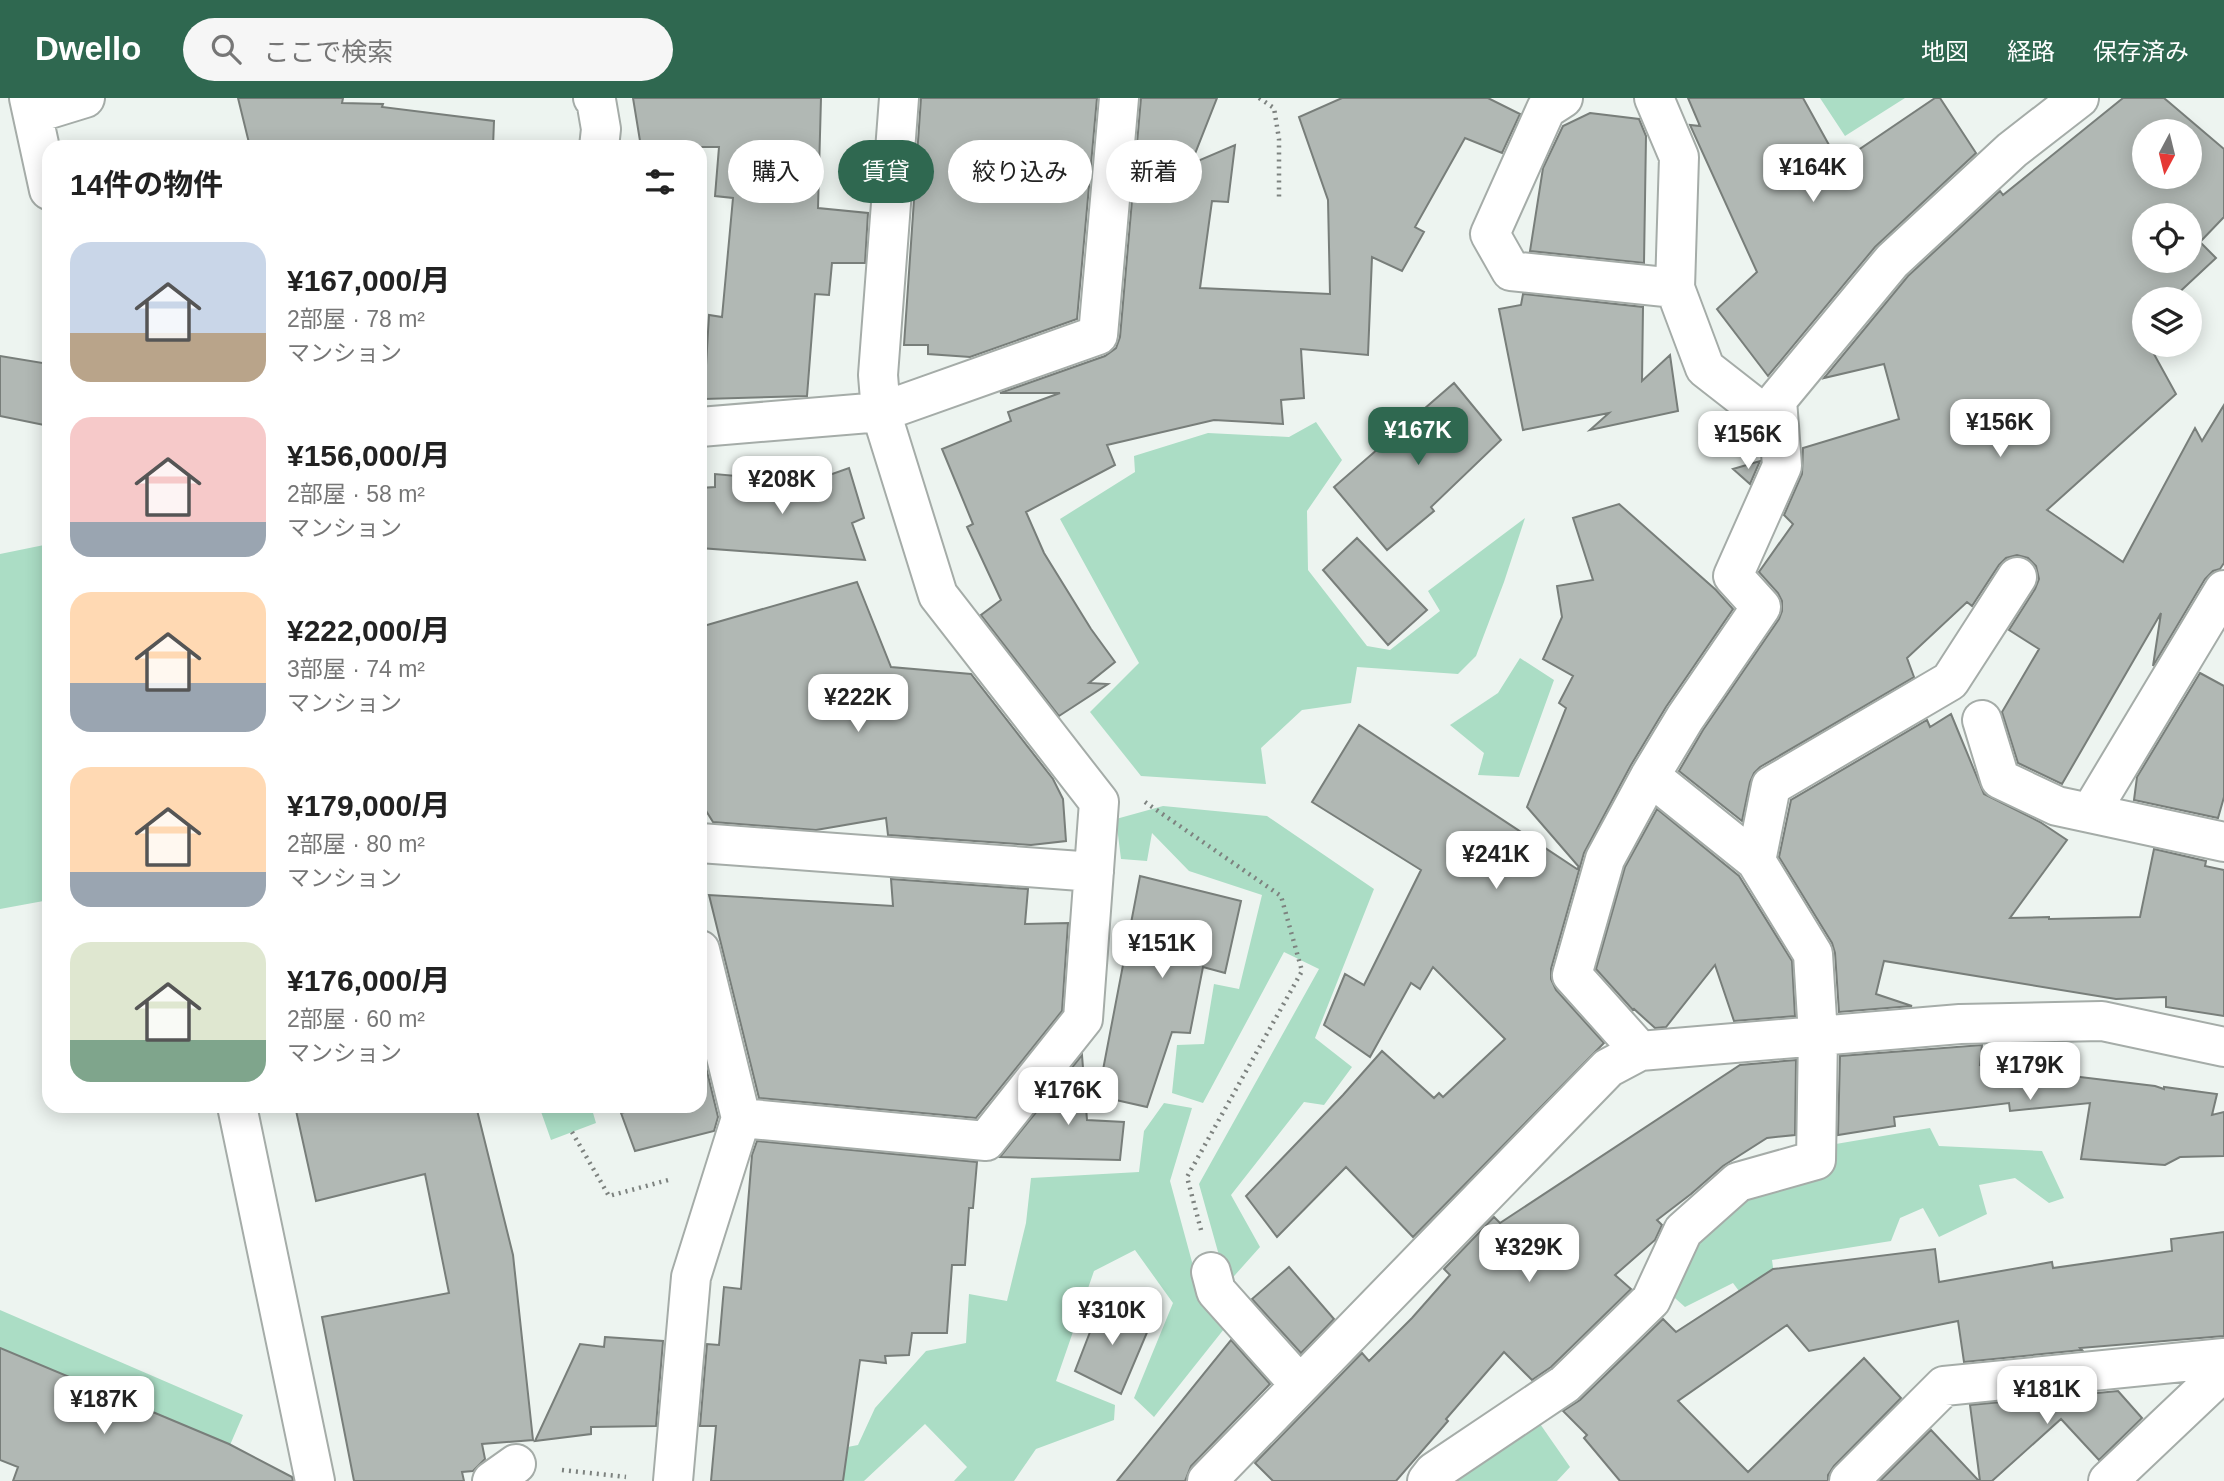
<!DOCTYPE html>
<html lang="ja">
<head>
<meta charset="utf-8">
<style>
  :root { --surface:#fff; --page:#f6f6f6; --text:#222; --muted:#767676; --accent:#2f6850 }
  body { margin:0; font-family:Helvetica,"Noto Sans JP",sans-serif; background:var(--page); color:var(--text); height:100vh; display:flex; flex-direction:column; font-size:26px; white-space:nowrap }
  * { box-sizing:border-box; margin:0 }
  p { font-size:23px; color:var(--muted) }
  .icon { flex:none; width:38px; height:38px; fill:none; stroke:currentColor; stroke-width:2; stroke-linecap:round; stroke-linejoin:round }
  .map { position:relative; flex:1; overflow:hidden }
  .panel { position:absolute; left:42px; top:42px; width:665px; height:973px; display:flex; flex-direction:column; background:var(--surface); border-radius:21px; box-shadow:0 4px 18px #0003 }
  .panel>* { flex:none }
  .hud { position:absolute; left:728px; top:42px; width:665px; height:63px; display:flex; gap:14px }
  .needle { width:46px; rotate:187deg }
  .fabs { position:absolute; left:2132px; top:21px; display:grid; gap:14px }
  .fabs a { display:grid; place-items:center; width:70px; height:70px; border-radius:50%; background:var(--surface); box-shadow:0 4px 18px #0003; font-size:35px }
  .price { position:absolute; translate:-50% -60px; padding:0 16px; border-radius:14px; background:#fff; color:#222; font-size:23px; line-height:46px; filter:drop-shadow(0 2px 4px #0008) }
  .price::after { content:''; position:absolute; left:50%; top:42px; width:21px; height:16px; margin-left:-10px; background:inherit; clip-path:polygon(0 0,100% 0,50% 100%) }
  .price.current { background:var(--accent); color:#fff }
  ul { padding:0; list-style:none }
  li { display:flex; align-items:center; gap:21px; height:175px; padding:0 28px }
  li span { display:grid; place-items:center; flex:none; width:196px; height:140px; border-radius:21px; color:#555 }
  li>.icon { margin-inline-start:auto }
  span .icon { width:84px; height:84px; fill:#fffc; stroke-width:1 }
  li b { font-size:30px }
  h2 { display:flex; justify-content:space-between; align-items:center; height:84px; padding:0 28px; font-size:30px }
  .chip { padding:0 24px; border-radius:32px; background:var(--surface); box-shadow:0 4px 18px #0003; font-size:24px; line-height:63px }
  .chip.current { background:var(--accent); color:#fff }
  header { display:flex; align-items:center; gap:42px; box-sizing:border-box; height:98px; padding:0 35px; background:var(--accent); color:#fff }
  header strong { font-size:33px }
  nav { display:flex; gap:38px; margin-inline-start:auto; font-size:24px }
  .search { width:490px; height:63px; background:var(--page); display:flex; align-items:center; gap:18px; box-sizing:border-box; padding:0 24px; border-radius:38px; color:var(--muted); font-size:26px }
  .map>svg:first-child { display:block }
</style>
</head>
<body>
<header>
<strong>Dwello</strong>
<div class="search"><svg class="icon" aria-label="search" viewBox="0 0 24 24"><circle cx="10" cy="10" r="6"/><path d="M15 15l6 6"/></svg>ここで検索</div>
<nav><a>地図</a><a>経路</a><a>保存済み</a></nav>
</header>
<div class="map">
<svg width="2224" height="1383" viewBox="0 0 2224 1383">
  <rect width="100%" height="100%" fill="#edf4f0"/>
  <path fill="#abddc5" d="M1820,0H1905L1845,38Z
    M1316,324L1342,362L1307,413L1308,472L1367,548L1390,552L1440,513L1428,493L1525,420L1504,484L1476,558L1458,576L1357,569L1351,605L1302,612L1261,650L1266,686L1141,678L1090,614L1139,565L1060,421L1135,374L1134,358L1208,335L1289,339Z
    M49,446V802L0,811V456Z
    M1520,560L1554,582L1519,679L1478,677L1484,655L1450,627L1498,595Z
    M1163,708L1267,718L1374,791L1315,940L1352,969L1324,1007L1304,1004L1231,1097L1260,1149L1227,1186L1199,1086L1319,871L1284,854L1203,1005L1172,995L1177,947L1204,946L1214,886L1239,891L1262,797L1189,773L1152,735L1147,763L1121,761L1116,721Z
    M1164,1005L1192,1010L1170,1083L1201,1197L1224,1231L1154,1319L1134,1300L1173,1205L1135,1152L1094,1173L1056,1283L1115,1307L1114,1322L1036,1351L1014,1383H954L967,1369L925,1326L864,1383H826L837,1351L858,1347L875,1310L926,1253L966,1245L969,1196L1007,1203L1026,1125L1031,1080L1139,1074L1144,1033Z
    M539,1008H591L596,1025L551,1042Z
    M1930,1030L1939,1048L2042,1053L2064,1100L2049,1105L2015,1080L1979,1087L1987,1116L1939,1139L1923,1110L1900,1120L1891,1143L1772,1162L1780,1219L1762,1224L1733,1185L1685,1209L1667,1193L1692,1147L1747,1100L1824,1048Z
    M0,1212L243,1317L230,1347L0,1250Z
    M1538,1323L1570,1369L1557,1383H1444Z"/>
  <path fill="#b1b8b4" stroke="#787e7a" stroke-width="2" fill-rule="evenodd" d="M238,0H343L342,5L383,6L382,9L494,23L493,49H250Z
    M633,0H821L818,110L868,115L865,165H832L829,197L815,196L807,298L704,301L709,217L722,219L733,100L715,98L719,49H641Z
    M921,0H1097L1077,221L970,259L928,256V247H904Z
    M1141,0H1217L1191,66L1235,47L1228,104L1212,103L1200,190L1330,196L1328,102L1299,19L1342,0H1488L1520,16L1502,55L1465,40L1415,129L1424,134L1402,173L1372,159L1368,257L1301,251L1304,300L1281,302L1283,326L1214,322L1107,347L1115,367L1026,414L1044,455L1091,531L1115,564L1089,585L1108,586L1059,618L981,517L1001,502L967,429L973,426L942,351L1011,323L1008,314L1060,295H1000L1105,258L1116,250L1120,239Z
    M1688,0H1803L1839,65L1935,0H1940L1976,55L1875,149L1768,278L1717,211L1757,174L1690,27L1700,28Z
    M2123,0H2164L2224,51V119L2200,144L2216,160L2172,201H2144V227L2140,231L2144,238V247H2149L2176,296L2047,412L2123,464L2195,330L2202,343L2224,307V465L2220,471L2213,473L2205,481L2153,568L2161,515L2062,686L2018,665L2002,614L2039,551L2009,532L2035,491L2039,481L2036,468L2028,460L2017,457L2006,460L1999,467L1972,508L1967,504L1907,560L1914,579L1760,669L1754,675L1750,684L1742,723L1679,673L1703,632L1779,521L1782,513V503L1778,495L1759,474L1793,426L1784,417L1802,376L1803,350L1899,321L1884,266L1824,280L1908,178L2000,93L2003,97ZM2144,33H2189V79H2144ZM2144,117H2189V163H2144Z
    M1590,15L1639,21L1646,38L1644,165L1530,153L1543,70L1563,28Z
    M1523,196L1643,209L1642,283L1670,257L1678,313L1590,332L1609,315L1523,332L1499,211L1521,207Z
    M0,258L49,266V328L0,318Z
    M1454,285L1501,342L1431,409L1434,413L1387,452L1334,389Z
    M1760,363L1750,386L1733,371Z
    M849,370L864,420L852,425L865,462L700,450V390L715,389V376L801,384V387Z
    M1619,406L1716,492L1733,511L1666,609L1631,667L1584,755L1551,871V881L1556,892L1604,945L1413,1139L1346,1069L1277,1139L1246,1098L1343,997L1382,953L1434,1000L1439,995L1443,999L1505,941L1433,869L1420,891L1411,885L1370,959L1324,927L1345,876L1364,887L1421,772L1312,704L1359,627L1577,771L1579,769L1527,709L1566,610L1559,605L1573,578L1543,561L1562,519L1557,488L1593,482L1573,420Z
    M1357,440L1427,512L1388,547L1323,472Z
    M857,484L891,569L971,576L1053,681L1063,701L1066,743L1031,747L888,737L886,720L816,732L713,724L703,708L704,604L700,605V529Z
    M2200,575L2224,588V699L2218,720L2134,702L2137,679Z
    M1951,616L1984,696L2040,724L2067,742L2010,820L2049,819V821L2140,819L2154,751L2206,763L2205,768L2224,772V918L2166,909V899L2116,901L1884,863L1876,896L1912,908L1839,914L1835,855L1832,845L1779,759L1791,702L1927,622L1930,629Z
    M1657,711L1739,778L1792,863L1795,918L1734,923L1715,867L1666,929L1655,930L1634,911L1633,912L1596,871L1625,769Z
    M1140,778L1241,803L1225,875L1203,869L1190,935L1172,934L1147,1009L1098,998Z
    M891,781L1028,791L1025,826L1068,825L1062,913L976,1020L759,1000L709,797L893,808Z
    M700,944L718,1019L714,1033L635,1053L621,1015L646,1008H700Z
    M1982,947L1980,967L2155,988L2164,991V989L2217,996L2212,1017L2224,1014V1058L2180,1059L2165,1067L2081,1061L2090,1005L2010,1013L2009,1005L1894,1019L1895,1028L1838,1037L1840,958Z
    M1082,957L1087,1022L1124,1024L1120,1062L1000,1059Z
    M1796,962L1795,1037L1767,1040L1723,1068L1691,1096L1657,1122L1662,1127L1655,1142L1615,1177L1631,1191L1551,1269L1532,1282L1504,1254L1446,1321L1448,1323L1396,1383H1273L1255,1365L1362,1255L1369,1263L1412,1220L1450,1177L1444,1171L1494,1119L1500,1125L1740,967Z
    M295,1008H476L513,1157L533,1342L482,1346L485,1361L473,1373L462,1374L464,1383H354L322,1219L449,1195L425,1076L316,1103Z
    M757,1043L977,1064L973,1110H969L965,1167H952L947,1235H912L909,1257L885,1258L886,1265L860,1262L843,1383H711L716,1328H700L707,1246L719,1247L724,1189L741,1191L752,1057Z
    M2224,1134V1238L2080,1250L2082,1252L1964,1264L1958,1223L1809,1253L1787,1227L1678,1303L1748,1374L1864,1260L1901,1300L1834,1368L1828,1377V1383H1620L1584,1340L1587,1337L1563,1313L1580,1302L1663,1221L1676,1234L1773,1171L1935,1151L1939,1184L2052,1164L2053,1170L2172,1153L2171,1141Z
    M1289,1169L1334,1221L1301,1255L1252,1201Z
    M1102,1203L1151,1225L1121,1296L1075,1273Z
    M605,1239L663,1243L656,1328L591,1329V1336L535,1343L580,1246L604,1249Z
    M1231,1242L1270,1286L1191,1368L1185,1383H1117Z
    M0,1250L229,1346L292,1379L293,1383H13L18,1369L0,1362Z
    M2118,1293L2142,1320L2099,1362L2061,1321L1992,1383H1980L1970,1307Z
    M1931,1332L1979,1383H1880Z"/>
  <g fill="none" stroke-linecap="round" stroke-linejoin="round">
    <defs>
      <path id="minor" d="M29,0L49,92
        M593,0L596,2L601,31L599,49
        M1563,0L1546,11L1490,136L1511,173L1675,190
        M1654,0L1679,59L1675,190L1705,270L1778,327
        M33,16L85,0
        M700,329L881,314L1098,237L1119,0
        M1982,622L2000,681L2057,708L2224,744
        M2090,715L2224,492
        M700,745L1094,774
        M1756,763L1771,688L1950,583L2017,479
        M1640,953L1572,877L1605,761L1650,678L1685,620L1761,509L1733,478L1782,368L1777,302L1892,163L2012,52L2079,0
        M237,1008L315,1383
        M741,1020L986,1043L1083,921L1099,704L938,497L881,314L878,277L899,0
        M1211,1174L1216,1193L1300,1287
        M492,1383L516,1366
        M673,1383L691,1179L741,1020L700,852
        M1207,1383L1608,970L1640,953L1960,926L2102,923L2224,949
        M1427,1383L1434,1374L1565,1286L1651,1202L1683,1133L1738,1084L1816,1062L1818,937L1813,856L1756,763L1650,678
        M1849,1383L1944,1288L2224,1260
        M2108,1383L2224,1273"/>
    </defs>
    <use href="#minor" stroke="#a5aca8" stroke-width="42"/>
    <path stroke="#7d827f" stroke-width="4.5" stroke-dasharray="2 5" stroke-linecap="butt" d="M1259,0L1274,10L1279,41V101
      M1145,704L1281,798L1302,873L1187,1079L1201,1132
      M572,1034L609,1098L672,1081
      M562,1372L626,1379"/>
    <use href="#minor" stroke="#fff" stroke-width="38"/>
  </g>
</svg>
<div class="fabs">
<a><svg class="needle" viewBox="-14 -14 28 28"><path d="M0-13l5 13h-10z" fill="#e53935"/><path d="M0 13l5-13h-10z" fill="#767676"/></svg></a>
<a><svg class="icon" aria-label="locate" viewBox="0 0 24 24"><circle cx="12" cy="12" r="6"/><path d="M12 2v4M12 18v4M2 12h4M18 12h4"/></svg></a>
<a><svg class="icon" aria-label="layers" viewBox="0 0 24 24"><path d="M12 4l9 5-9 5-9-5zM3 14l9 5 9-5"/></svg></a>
</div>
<b class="price" style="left:1813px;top:106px">¥164K</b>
<b class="price" style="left:2000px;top:361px">¥156K</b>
<b class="price current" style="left:1418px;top:369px">¥167K</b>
<b class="price" style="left:1748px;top:373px">¥156K</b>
<b class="price" style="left:782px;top:418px">¥208K</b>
<b class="price" style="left:858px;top:636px">¥222K</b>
<b class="price" style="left:1496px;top:793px">¥241K</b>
<b class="price" style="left:1162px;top:882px">¥151K</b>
<b class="price" style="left:2030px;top:1004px">¥179K</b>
<b class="price" style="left:1068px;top:1029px">¥176K</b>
<b class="price" style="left:1529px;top:1186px">¥329K</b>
<b class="price" style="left:1112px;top:1249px">¥310K</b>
<b class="price" style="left:2047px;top:1328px">¥181K</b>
<b class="price" style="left:104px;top:1338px">¥187K</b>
<div class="hud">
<a class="chip">購入</a>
<a class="chip current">賃貸</a>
<a class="chip">絞り込み</a>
<a class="chip">新着</a>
</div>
<section class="panel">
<h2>14件の物件<svg class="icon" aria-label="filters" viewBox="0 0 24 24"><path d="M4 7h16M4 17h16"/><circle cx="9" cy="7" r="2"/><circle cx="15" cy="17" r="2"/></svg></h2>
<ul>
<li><span style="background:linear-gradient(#c9d6e8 65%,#b9a48a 0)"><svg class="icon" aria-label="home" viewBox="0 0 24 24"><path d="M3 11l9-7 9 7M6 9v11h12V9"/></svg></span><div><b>¥167,000/月</b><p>2部屋 · 78 m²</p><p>マンション</p></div></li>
<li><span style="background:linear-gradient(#f6c9c9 75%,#9aa5b1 0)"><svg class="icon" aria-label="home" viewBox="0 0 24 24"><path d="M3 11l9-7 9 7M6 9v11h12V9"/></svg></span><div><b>¥156,000/月</b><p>2部屋 · 58 m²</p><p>マンション</p></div></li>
<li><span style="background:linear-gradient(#ffd9b3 65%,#9aa5b1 0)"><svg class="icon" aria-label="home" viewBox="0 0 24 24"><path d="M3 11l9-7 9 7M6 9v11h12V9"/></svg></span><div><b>¥222,000/月</b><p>3部屋 · 74 m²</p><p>マンション</p></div></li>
<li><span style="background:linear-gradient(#ffd9b3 75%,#9aa5b1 0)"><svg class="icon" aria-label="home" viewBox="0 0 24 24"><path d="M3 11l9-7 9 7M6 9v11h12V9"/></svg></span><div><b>¥179,000/月</b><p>2部屋 · 80 m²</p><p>マンション</p></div></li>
<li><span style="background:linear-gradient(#dfe7d0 70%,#7fa58c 0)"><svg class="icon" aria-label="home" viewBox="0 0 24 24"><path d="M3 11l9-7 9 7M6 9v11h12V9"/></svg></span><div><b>¥176,000/月</b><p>2部屋 · 60 m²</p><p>マンション</p></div></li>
</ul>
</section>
</div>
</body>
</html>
